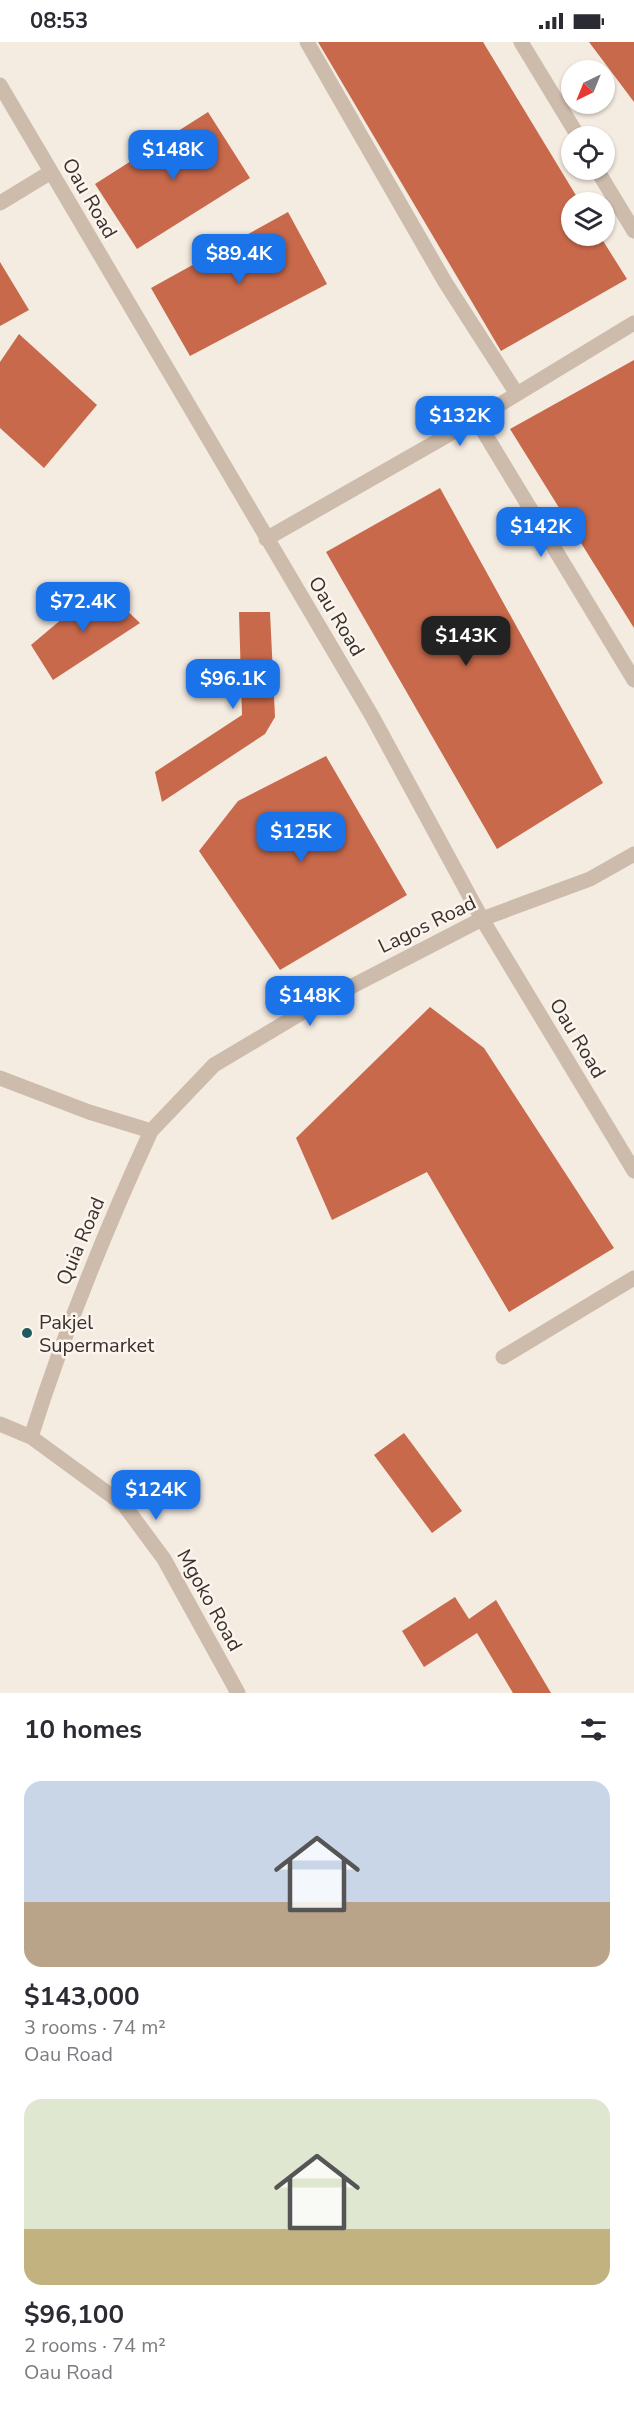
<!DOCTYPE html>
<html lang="en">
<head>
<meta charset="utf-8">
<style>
  :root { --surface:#fff; --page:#f7f7f7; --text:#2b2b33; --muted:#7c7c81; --accent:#1a73e8 }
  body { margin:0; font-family:"Nunito Sans",sans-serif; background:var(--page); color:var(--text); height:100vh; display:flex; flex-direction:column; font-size:22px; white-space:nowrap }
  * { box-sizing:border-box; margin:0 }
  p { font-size:20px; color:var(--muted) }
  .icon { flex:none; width:33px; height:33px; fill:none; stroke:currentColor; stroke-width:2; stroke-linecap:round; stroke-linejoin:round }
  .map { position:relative; height:1651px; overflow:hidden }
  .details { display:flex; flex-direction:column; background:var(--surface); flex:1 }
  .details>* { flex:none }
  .needle { width:39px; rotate:223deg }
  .controls { position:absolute; left:561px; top:18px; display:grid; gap:12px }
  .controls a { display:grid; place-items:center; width:54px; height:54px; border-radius:50%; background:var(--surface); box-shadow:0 2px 4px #0004; font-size:30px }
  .price { position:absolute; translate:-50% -51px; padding:0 14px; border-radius:12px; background:var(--accent); color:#fff; font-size:20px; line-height:39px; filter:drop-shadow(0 2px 3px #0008) }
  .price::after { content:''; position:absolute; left:50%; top:36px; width:18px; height:14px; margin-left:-9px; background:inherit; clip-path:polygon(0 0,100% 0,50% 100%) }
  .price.active { background:#222; color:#fff }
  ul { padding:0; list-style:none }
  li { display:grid; align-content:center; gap:12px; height:318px; padding:0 24px }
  li span { display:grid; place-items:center; height:186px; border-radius:18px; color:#555 }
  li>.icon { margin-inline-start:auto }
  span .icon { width:108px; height:108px; fill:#fffc; stroke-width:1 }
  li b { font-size:26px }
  h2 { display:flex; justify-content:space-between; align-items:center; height:72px; padding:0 24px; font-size:26px }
  .status { display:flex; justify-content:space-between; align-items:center; height:42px; padding:0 30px; background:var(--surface); direction:ltr }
  .status svg { height:16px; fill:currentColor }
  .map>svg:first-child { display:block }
</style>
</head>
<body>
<div class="status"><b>08:53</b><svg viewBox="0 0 49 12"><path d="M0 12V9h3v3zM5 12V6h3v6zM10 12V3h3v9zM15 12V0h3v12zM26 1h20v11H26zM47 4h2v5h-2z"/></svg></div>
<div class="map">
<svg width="634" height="1651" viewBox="0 0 634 1651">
  <rect width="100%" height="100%" fill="#f4ebe1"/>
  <path fill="#c8694b" d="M318,0H483L580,160H572V194H600L627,237L501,309Z
    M589,0H634V60Z
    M208,70L250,136L137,207L95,142Z
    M288,170L327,242L190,314L151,246Z
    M0,220L29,268L0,284Z
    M19,292L97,363L44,426L0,386V320Z
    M634,318V586L510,387Z
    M440,446L603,741L497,807L326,510Z
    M101,544L140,581L53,638L31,603Z
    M239,570H270L275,675L265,692L162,760L155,730L242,673Z
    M326,714L407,853L280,928L199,809L238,759Z
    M430,965L484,1006L614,1206L509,1270L427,1130L332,1178L296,1096Z
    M404,1391L462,1469L432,1491L374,1413Z
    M455,1555L469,1577L496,1558L551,1651H513L477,1591L424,1625L402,1589Z"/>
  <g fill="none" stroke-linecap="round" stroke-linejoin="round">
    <path stroke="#cdbbac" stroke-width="15" d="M503,1315L634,1236"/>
    <path stroke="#cdbbac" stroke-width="15" d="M307,0L445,240L517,352
      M521,0L578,94
      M0,43L372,674L482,877L634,1129
      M597,128L634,189
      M0,161L51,130
      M476,377L634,638
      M266,497L476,377L634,281
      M0,1036L89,1070L151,1089L214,1023L308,967L482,877L590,837L634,812
      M0,1382L31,1395L124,1463L164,1517L238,1651
      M31,1395C64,1290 105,1189 151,1089"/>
  </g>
  <circle fill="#1f5a5e" stroke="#fbf5ee" stroke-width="2" cx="27" cy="1291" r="6"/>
  <g text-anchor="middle" stroke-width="5" stroke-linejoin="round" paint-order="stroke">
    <g font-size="20" fill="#3b302b" stroke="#fbf5ee">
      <text transform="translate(90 156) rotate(60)" y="7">Oau Road</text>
      <text transform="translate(337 574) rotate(59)" y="7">Oau Road</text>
      <text transform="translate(427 882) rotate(-26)" y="7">Lagos Road</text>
      <text transform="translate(578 996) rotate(59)" y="7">Oau Road</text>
      <text transform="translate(80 1199) rotate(-67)" y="7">Quia Road</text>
      <text transform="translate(210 1558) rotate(61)" y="7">Mgoko Road</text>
    </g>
    <g font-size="20" fill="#3b302b" stroke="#fbf5ee" text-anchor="start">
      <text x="39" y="1287">Pakjel<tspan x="39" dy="23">Supermarket</tspan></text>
    </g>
  </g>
</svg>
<div class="controls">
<a><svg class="needle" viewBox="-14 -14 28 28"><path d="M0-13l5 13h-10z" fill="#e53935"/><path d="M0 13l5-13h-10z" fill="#7c7c81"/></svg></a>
<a><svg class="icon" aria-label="locate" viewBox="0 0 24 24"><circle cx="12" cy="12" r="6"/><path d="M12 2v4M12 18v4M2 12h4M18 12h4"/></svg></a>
<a><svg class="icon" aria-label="layers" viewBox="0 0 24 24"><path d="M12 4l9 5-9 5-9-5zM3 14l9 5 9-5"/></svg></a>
</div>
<b class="price" style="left:173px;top:139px">$148K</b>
<b class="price" style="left:239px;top:243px">$89.4K</b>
<b class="price" style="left:460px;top:405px">$132K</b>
<b class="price" style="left:541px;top:516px">$142K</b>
<b class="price" style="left:83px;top:591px">$72.4K</b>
<b class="price active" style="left:466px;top:625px">$143K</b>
<b class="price" style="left:233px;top:668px">$96.1K</b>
<b class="price" style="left:301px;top:821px">$125K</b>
<b class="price" style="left:310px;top:985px">$148K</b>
<b class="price" style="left:156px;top:1479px">$124K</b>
</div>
<section class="details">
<h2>10 homes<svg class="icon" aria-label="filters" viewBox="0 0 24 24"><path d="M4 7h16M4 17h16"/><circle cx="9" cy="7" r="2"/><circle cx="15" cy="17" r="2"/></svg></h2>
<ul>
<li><span style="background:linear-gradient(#c9d6e8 65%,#b9a48a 0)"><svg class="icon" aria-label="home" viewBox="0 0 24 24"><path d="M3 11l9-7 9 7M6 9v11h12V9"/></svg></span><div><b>$143,000</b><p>3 rooms · 74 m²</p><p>Oau Road</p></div></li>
<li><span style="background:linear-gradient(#dfe7d0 70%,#c2b280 0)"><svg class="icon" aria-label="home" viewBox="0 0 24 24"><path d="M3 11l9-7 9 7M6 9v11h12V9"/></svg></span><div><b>$96,100</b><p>2 rooms · 74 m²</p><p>Oau Road</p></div></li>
</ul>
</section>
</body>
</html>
